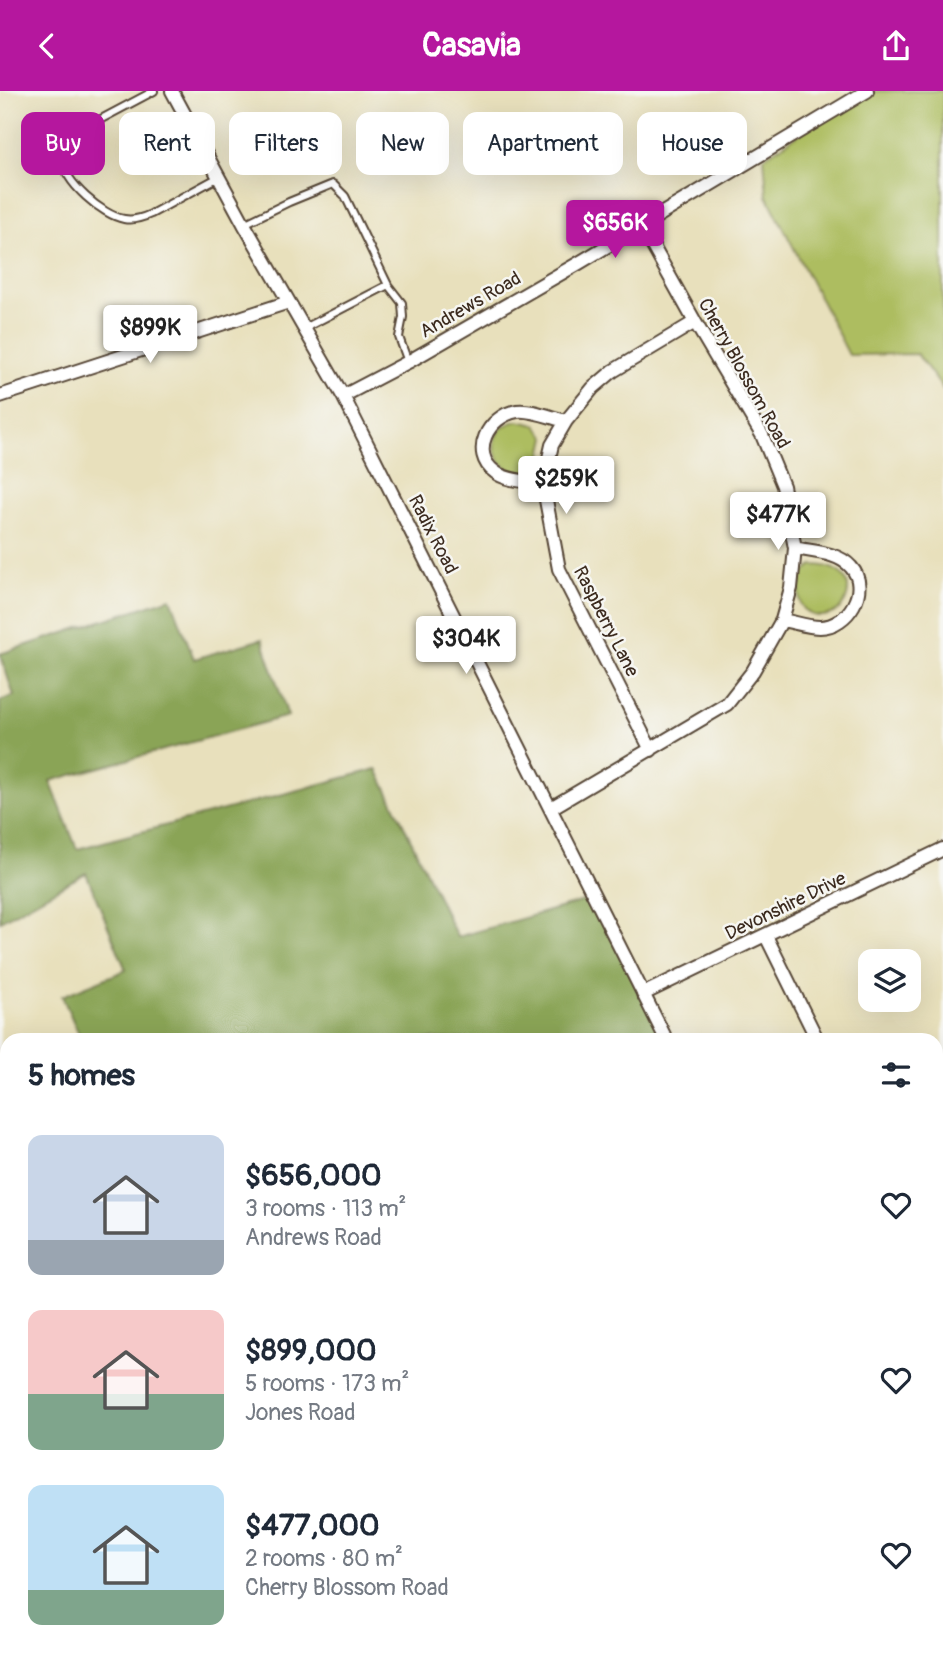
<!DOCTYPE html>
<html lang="en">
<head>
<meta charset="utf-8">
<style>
  :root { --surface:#fff; --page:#f2f2f3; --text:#1f2937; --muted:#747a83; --accent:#b5179e }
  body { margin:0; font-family:Pangolin,sans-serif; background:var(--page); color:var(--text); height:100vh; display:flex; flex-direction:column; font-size:26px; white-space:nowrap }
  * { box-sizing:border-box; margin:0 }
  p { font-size:23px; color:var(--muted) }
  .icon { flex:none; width:38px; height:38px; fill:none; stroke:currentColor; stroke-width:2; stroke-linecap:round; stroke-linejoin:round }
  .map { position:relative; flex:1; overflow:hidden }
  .panel { position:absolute; left:0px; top:942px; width:943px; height:625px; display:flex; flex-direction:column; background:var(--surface); border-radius:21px 21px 0 0; box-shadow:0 7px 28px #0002 }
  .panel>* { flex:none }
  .hud { position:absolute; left:21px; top:21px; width:901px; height:63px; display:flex; gap:14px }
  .tools { position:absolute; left:858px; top:858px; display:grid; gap:14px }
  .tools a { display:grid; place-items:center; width:63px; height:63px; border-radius:14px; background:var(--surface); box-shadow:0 7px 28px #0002; font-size:35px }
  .price { position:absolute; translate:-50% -60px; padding:0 16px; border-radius:7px; background:#fff; color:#222; font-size:23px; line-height:46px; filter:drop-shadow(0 2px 4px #0008) }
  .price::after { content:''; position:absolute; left:50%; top:42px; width:21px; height:16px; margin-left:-10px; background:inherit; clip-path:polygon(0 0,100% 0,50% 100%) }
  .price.active { background:var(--accent); color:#fff }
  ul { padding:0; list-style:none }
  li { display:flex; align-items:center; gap:21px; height:175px; padding:0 28px }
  li span { display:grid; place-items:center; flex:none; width:196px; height:140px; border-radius:14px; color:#555 }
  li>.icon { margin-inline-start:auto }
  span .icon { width:84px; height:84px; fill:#fffc; stroke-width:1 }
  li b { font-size:30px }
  h2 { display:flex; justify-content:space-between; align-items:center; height:84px; padding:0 28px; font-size:30px }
  .chip { padding:0 24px; border-radius:14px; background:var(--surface); box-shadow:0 7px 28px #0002; font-size:24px; line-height:63px }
  .chip.active { background:var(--accent); color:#fff }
  header { display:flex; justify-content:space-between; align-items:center; height:91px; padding:0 28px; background:var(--accent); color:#fff; font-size:32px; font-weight:700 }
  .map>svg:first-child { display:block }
</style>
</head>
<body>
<header><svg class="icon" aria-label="back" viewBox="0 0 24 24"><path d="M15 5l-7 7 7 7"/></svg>Casavia<svg class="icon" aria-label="share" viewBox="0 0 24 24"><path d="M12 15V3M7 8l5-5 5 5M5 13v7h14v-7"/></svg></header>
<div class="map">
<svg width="943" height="1565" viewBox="0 0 943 1565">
  <rect width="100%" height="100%" fill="#f6f6f2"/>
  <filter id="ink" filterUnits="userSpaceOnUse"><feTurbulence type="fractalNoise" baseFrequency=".0143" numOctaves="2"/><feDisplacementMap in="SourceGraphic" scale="14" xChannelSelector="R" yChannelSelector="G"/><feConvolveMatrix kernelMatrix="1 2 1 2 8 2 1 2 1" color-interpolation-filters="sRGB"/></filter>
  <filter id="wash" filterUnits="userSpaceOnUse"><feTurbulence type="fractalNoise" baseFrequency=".00686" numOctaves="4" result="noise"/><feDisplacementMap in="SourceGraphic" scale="28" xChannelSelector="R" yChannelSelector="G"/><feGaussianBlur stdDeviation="1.57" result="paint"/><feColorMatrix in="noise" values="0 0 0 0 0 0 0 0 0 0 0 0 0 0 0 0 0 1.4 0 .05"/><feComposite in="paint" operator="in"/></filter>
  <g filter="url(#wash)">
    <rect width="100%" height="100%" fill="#e8e0bc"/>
    <path fill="#adbd60" stroke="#74743f" stroke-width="2" d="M866,0H943V298L917,263L849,264L767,105L764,66Z
      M518,330L536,334L546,346L540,373L531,382C491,386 479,337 518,330Z
      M813,474C831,474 853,483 847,505C840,532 794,534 800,497C802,486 804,481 813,474Z"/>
    <path fill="#8aa456" stroke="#62673a" stroke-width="2" d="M171,507L194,568L262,548L288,625L50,690L77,758L377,678L457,846L598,806L669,948H81L62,905L126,879L86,782L0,830V610L14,605L0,563Z"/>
  </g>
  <g filter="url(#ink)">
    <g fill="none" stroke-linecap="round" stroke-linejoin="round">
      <defs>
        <path id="service" d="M154,0L73,43C68,51 62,59 63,69C64,91 102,124 124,128C133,130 142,127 151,123L219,86
          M244,133L289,111L333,93L345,105L388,194
          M303,238L388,194L402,212L403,226L399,246L408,271
          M455,1565L460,1559"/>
        <path id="minor" d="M172,0L244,133L343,305L666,948
          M0,305L289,211
          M343,305L408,271L579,172L867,0
          M543,393C528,390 506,390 495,381C469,362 488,325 517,320C531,318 552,327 566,330
          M782,529C794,531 808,536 820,536C848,536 871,498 851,476C838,461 813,461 795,457
          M651,659L559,478L543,393L552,354L566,330L593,297L613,280L695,231
          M551,717L727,613L753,580L782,529L791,497L795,457L783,395L762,344L695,231L641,134
          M766,845L817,948
          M643,903L943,758
          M936,999L943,995
          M936,1188L943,1202
          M936,1267L943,1264
          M0,1324L7,1353
          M936,1502L943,1516
          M58,1559L59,1565"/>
        <path id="secondary" d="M0,1124L7,1132
          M406,1559L411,1565"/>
      </defs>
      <use href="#service" stroke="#554536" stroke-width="10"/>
      <use href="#minor" stroke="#554536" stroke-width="16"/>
      <use href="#secondary" stroke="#554536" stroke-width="21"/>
      <use href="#service" stroke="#fff" stroke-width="6"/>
      <use href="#minor" stroke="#fff" stroke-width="12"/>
      <use href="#secondary" stroke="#f8e7c3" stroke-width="18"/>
    </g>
  </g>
  <g text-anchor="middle" stroke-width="5" stroke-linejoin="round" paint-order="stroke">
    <g font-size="19" fill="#3b2a1e" stroke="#f6f6f2">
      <text transform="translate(470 213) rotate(-30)" y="7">Andrews Road</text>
      <text transform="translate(745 282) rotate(61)" y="7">Cherry Blossom Road</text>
      <text transform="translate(434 443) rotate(63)" y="7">Radix Road</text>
      <text transform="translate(607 530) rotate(63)" y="7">Raspberry Lane</text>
      <text transform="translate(785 814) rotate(-26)" y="7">Devonshire Drive</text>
    </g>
  </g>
</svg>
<div class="tools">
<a><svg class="icon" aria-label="layers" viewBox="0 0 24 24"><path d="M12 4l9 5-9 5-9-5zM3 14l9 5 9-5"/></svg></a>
</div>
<b class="price active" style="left:615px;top:169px">$656K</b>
<b class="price" style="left:150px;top:274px">$899K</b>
<b class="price" style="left:566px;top:425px">$259K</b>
<b class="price" style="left:778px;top:461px">$477K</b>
<b class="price" style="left:466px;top:585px">$304K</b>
<div class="hud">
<a class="chip active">Buy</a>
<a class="chip">Rent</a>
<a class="chip">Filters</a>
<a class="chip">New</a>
<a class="chip">Apartment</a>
<a class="chip">House</a>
</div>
<section class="panel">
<h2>5 homes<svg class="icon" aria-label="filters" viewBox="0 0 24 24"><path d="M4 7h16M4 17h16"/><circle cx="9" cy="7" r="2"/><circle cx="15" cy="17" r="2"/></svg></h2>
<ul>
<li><span style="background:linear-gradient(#c9d6e8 75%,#9aa5b1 0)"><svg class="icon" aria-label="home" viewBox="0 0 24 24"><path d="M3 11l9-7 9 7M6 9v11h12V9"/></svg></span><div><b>$656,000</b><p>3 rooms · 113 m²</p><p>Andrews Road</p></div><svg class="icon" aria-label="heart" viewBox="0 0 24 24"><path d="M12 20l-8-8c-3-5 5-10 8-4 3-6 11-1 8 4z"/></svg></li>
<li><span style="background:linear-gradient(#f6c9c9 60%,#7fa58c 0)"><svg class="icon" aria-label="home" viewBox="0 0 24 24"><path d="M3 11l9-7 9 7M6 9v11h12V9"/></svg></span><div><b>$899,000</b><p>5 rooms · 173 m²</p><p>Jones Road</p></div><svg class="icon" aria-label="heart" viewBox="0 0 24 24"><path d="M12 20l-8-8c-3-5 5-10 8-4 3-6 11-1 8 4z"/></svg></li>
<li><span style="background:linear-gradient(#bfe0f5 75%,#7fa58c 0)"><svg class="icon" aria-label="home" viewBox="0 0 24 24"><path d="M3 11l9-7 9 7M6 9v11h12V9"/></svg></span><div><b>$477,000</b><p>2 rooms · 80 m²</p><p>Cherry Blossom Road</p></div><svg class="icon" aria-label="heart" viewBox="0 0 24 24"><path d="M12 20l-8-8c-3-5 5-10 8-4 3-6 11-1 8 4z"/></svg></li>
</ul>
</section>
</div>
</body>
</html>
